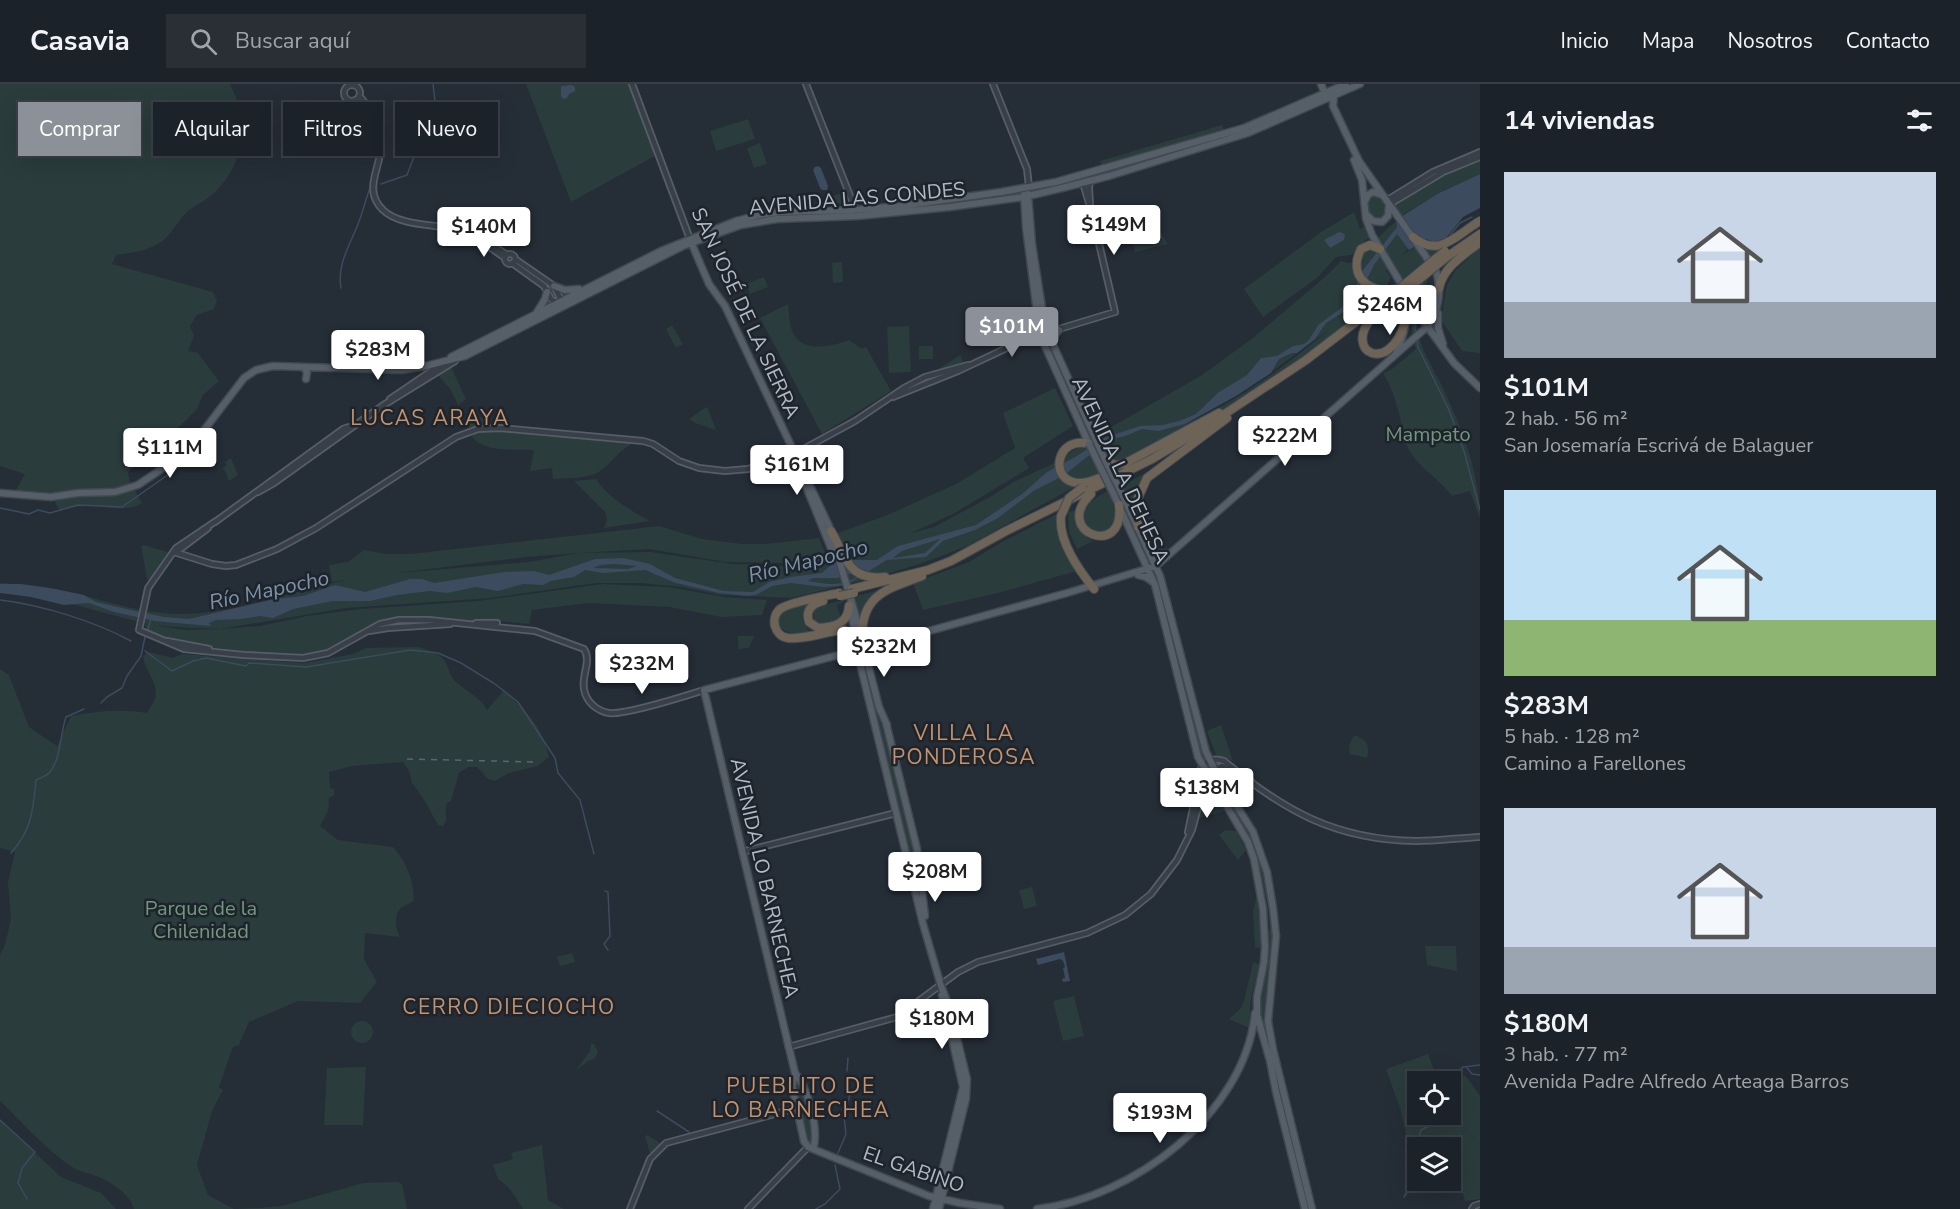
<!DOCTYPE html>
<html lang="es">
<head>
<meta charset="utf-8">
<style>
  :root { --surface:#1c2229; --page:#292f35; --text:#f1f3f6; --muted:#a0a4a8; --line:#3a3f46; --accent:#8c9099 }
  body { margin:0; font-family:"Nunito Sans",sans-serif; background:var(--page); color:var(--text); height:100vh; display:flex; flex-direction:column; font-size:22px; white-space:nowrap }
  * { box-sizing:border-box; margin:0 }
  p { font-size:20px; color:var(--muted) }
  .icon { flex:none; width:33px; height:33px; fill:none; stroke:currentColor; stroke-width:2; stroke-linecap:round; stroke-linejoin:round }
  .map { position:relative; flex:1; overflow:hidden }
  .drawer { display:flex; flex-direction:column; background:var(--surface); width:480px }
  .drawer>* { flex:none }
  .hud { position:absolute; left:18px; top:18px; width:570px; height:54px; display:flex; gap:12px }
  .fabs { position:absolute; left:1407px; top:987px; display:grid; gap:12px }
  .fabs a { display:grid; place-items:center; width:54px; height:54px; border-radius:0px; background:var(--surface); box-shadow:0 6px 24px #0002,0 0 0 2px var(--line); font-size:30px }
  .price { position:absolute; translate:-50% -51px; padding:0 14px; border-radius:6px; background:#fff; color:#222; font-size:20px; line-height:39px; filter:drop-shadow(0 2px 3px #0008) }
  .price::after { content:''; position:absolute; left:50%; top:36px; width:18px; height:14px; margin-left:-9px; background:inherit; clip-path:polygon(0 0,100% 0,50% 100%) }
  .price.selected { background:var(--accent); color:#fff }
  ul { padding:0; list-style:none }
  li { display:grid; align-content:center; gap:12px; height:318px; padding:0 24px }
  li span { display:grid; place-items:center; height:186px; border-radius:0px; color:#555 }
  li>.icon { margin-inline-start:auto }
  span .icon { width:108px; height:108px; fill:#fffc; stroke-width:1 }
  li b { font-size:26px }
  h2 { display:flex; justify-content:space-between; align-items:center; height:72px; padding:0 24px; font-size:26px }
  .tag { padding:0 21px; border-radius:0px; background:var(--surface); box-shadow:0 6px 24px #0002,0 0 0 2px var(--line); font-size:21px; line-height:54px }
  .tag.selected { background:var(--accent); color:#fff }
  header { display:flex; align-items:center; gap:36px; box-sizing:border-box; height:84px; padding:0 30px; background:var(--surface); border-bottom:2px solid var(--line) }
  header strong { font-size:28px }
  nav { display:flex; gap:33px; margin-inline-start:auto; font-size:21px }
  .search { width:420px; height:54px; background:var(--page); display:flex; align-items:center; gap:15px; box-sizing:border-box; padding:0 21px; border-radius:0px; color:var(--muted); font-size:22px }
  main { display:flex; flex:1; min-height:0 }
  .map>svg:first-child { display:block }
</style>
</head>
<body>
<header>
<strong>Casavia</strong>
<div class="search"><svg class="icon" aria-label="search" viewBox="0 0 24 24"><circle cx="10" cy="10" r="6"/><path d="M15 15l6 6"/></svg>Buscar aquí</div>
<nav><a>Inicio</a><a>Mapa</a><a>Nosotros</a><a>Contacto</a></nav>
</header>
<main>
<div class="map">
<svg width="1480" height="1125" viewBox="0 0 1480 1125">
  <rect width="100%" height="100%" fill="#252d37"/>
  <path fill="#2a3c3c" fill-rule="evenodd" d="M0,0H230C249,37 245,80 214,109C206,117 195,121 187,128C180,135 174,145 167,153C152,167 135,168 116,171L112,180L213,208L217,217L214,225L197,231L190,242L194,252L188,267L198,269L219,297L203,311L197,325L173,349L128,388L130,400L119,404L52,409L16,406L25,390L0,382Z
    M526,0H629L655,72L571,118Z
    M748,35L755,55L716,67L710,47Z
    M1222,41L1224,46L1103,84L1100,77Z
    M760,59L767,80L754,84L747,64Z
    M1480,77V90L1437,110L1401,132L1394,122L1430,98Z
    M843,109L846,116L845,119H821L823,114Z
    M1370,111H1377L1385,121L1386,130L1379,136L1370,132L1367,116Z
    M1354,128L1360,145L1364,143L1368,154L1351,171L1336,173L1318,193L1263,233L1244,205L1321,148Z
    M1403,133L1460,134L1444,152L1439,164L1442,163L1438,166C1433,185 1416,225 1417,241C1418,261 1433,283 1441,300C1461,342 1480,388 1480,435L1470,407L1452,412C1438,393 1415,382 1406,360C1402,353 1403,345 1401,337C1397,321 1392,303 1383,289L1392,285L1416,265C1403,232 1419,207 1429,175V170L1426,165H1430L1431,157L1428,154L1411,162L1403,170L1415,163L1426,177L1403,195L1393,179L1386,187L1391,193L1388,199V204L1374,201L1372,209L1341,235L1373,208L1380,211L1382,214L1320,261L1223,325L1098,390L967,462L928,477L881,492L791,514L720,511L682,503L640,499H596L491,514L346,524L221,545L260,542L307,532L360,525L478,517L602,500L669,503L724,513L767,516L762,531L721,533L670,523L588,519L532,526L529,540L499,537H384C361,545 342,564 318,569C292,574 151,563 144,540L187,546L221,545L190,544L150,541L49,514L0,507V499C15,500 31,500 46,503C90,511 131,528 176,530C234,531 290,507 347,496L332,498L329,481L348,478L364,466L385,470H411L659,442L702,455L742,460H765L819,454L827,474L845,468L841,462L838,449L885,432L956,400L1015,364L1003,329L1055,304L1073,342L1023,374L1029,384L955,429L911,449L934,443L990,413L1012,399L1054,379L1099,350L1202,291L1253,254L1326,192L1341,177L1349,179L1355,177L1390,142ZM1330,245C1288,280 1236,319 1185,340L1266,292ZM649,465L726,478L787,479L815,477L783,482L733,480L650,468L579,469ZM578,469L529,478L397,489L526,473Z
    M1160,147L1168,160L1135,168L1132,155Z
    M1480,163V269L1462,267L1442,237L1443,222L1447,201L1455,187Z
    M842,178L843,198L833,199L832,179Z
    M764,193L768,203L750,210L746,200Z
    M788,220C789,227 789,236 791,244C799,270 830,263 849,256L862,265L866,263L891,307L822,350L760,234Z
    M672,241L683,260L676,264L666,245Z
    M909,242L911,288L889,289L887,243Z
    M919,262H933V275H919Z
    M960,271L964,280L934,288Z
    M451,283L466,315L458,321L451,306L437,290Z
    M706,323L708,325L716,346L695,339L689,335Z
    M478,332L492,340L469,344L466,338Z
    M490,346L630,359V361C617,368 609,383 597,389C584,395 567,394 553,395L552,384L530,387L534,366C515,365 485,369 472,353L474,348Z
    M231,374L238,391L229,397L224,385L220,386L227,381L225,378Z
    M1157,383L1151,390L1134,428L1123,401Z
    M596,395C608,414 632,427 650,437L604,444L607,436L605,428L574,397Z
    M134,405L142,419C126,429 108,422 89,422C79,422 69,424 60,427L54,416C80,410 113,416 134,405Z
    M1108,407L1117,432L1110,447L1095,449C1070,431 1088,417 1108,407Z
    M1076,426C1073,441 1080,450 1093,457L1077,465L1069,448L1068,428Z
    M1057,430V440L1077,487L998,509L923,526L913,499L969,478L1000,459Z
    M143,461L168,468L150,495H147L141,462Z
    M876,507L877,509L862,536L859,534L852,513Z
    M843,516V518L837,521L842,537L819,541L813,537L814,526L820,522Z
    M808,520C800,530 801,539 811,548C798,549 782,553 778,537L781,529L790,524Z
    M738,552H754L749,564L738,565Z
    M418,563C427,566 438,568 444,576C449,583 449,590 455,597C466,608 481,613 487,626L503,607C527,627 542,641 549,673L538,682L509,689L495,697L488,695L477,683H468L459,689L451,717L446,720V737L443,742L438,741L423,714L412,699L409,687L403,678L352,682L329,688L330,704L334,705V711L329,714L328,727L320,742L338,756L393,763C406,777 414,797 414,816C410,820 405,821 401,824C393,832 396,845 400,853L365,849L364,875L377,898L360,919L298,917L249,938L239,961L233,963L219,1003L223,1006L212,1027L197,1081L208,1111L234,1125L257,1124L282,1122L363,1099L398,1098L402,1100L407,1125H134C130,1110 110,1097 96,1092C89,1089 80,1088 74,1084C49,1069 22,1038 0,1017V871L5,861L11,835L8,798L15,768L0,764V585L9,591L29,643L57,662L71,632C96,627 123,625 147,629C150,623 156,616 156,611C157,597 144,585 143,572L148,568L173,574L182,570L304,579L353,570L366,564Z
    M877,628L891,665L917,775L921,817L878,645Z
    M1221,641L1233,677L1216,671L1207,647Z
    M1354,651C1366,655 1371,662 1367,674L1350,670L1349,662Z
    M1223,684L1247,699L1237,714L1221,687Z
    M1207,701L1226,727L1199,734Z
    M1225,746L1236,747L1246,766L1238,776L1219,751Z
    M1258,780L1261,782L1272,834L1273,854L1267,907L1266,936L1262,942L1259,929L1269,871L1268,846L1270,845L1269,826Z
    M1032,803L1037,822L1024,825L1019,806Z
    M1257,812L1260,841V864L1255,863L1253,826Z
    M1425,862H1456L1457,887L1427,881Z
    M572,869L575,878L560,882L557,873Z
    M1255,878L1259,881L1251,914L1249,944L1229,935L1241,924L1244,917L1253,879Z
    M1074,912L1084,952L1063,957L1053,917Z
    M351 948a11 11 0 1 1 22 0a11 11 0 1 1-22 0Z
    M591,959L595,961L598,969L594,975L590,976L576,986L590,967Z
    M1428,970L1435,988L1431,990L1434,997L1418,998V1030H1450L1451,1000L1465,991L1480,1012V1115L1465,1117L1450,1064H1418L1417,1071L1411,1072L1400,1024L1386,985Z
    M366,983L363,1041H324L327,984Z
    M796,997L802,999L813,1045L811,1061L808,1062L794,999Z
    M0,1036L61,1093L101,1109L116,1125H0Z
    M647,1051L662,1060L650,1070L645,1052Z
    M542,1061L548,1116L564,1125H523C516,1113 509,1102 498,1095L493,1081L513,1075L511,1069Z"/>
  <path fill="#3c4b5e" fill-rule="evenodd" d="M572,1L575,3V7L569,10L567,14L563,15L561,12V2Z
    M818,82L821,84L828,102L827,106H822L820,104L813,86L815,83Z
    M1480,90V124L1463,133L1446,154L1433,158L1427,155L1409,166L1397,150L1374,181L1357,216L1347,226L1326,239L1315,255L1297,269H1292L1279,275L1271,289L1236,312L1185,340L1158,347L1142,345L1128,351L1107,357L1063,392L1035,406L998,434L975,446L943,457L926,473L887,476L851,498L839,502L823,503L791,499L772,502L756,511L748,512L719,509L676,499L645,486L603,489L585,486L574,493L551,497L543,501L523,500L498,507L476,503L447,509L430,507L397,511L370,517H333L293,525L273,534L260,532L241,535L216,536L209,539L211,542H210L155,537L114,528L89,519L64,521L31,513L0,509V500H20L55,505L84,511L96,518L122,524L164,533L189,535L274,515L303,512L335,501L365,508L410,495H422L434,499L504,488L534,487L549,491L595,475L624,474L650,480L675,494L724,507L753,508L769,498L790,493L822,489L834,478L844,476H877L898,462L976,441L1022,410L1047,388L1077,372L1104,354L1140,342L1163,341L1179,337L1196,330L1219,308L1247,291L1261,274L1277,272L1293,262L1304,260L1309,256L1318,241L1348,219L1363,186L1397,143L1396,136L1437,110ZM940,455L925,469L893,474L902,467ZM614,480L637,482L628,485L593,484L601,481ZM866,485C849,504 830,501 808,497L813,494H837Z
    M1339,148L1345,150L1344,156L1330,164L1324,156Z
    M1064,868L1070,897L1063,898L1062,895L1065,894L1063,884L1065,883L1063,877L1060,875L1038,881L1036,875Z"/>
  <g fill="none" stroke-linecap="round" stroke-linejoin="round">
    <path stroke="#3c4b5e" stroke-width="1.5" d="M381,100L407,91L435,18L433,0
      M1450,151L1460,139L1472,133
      M341,204C337,183 348,164 356,145C362,132 365,117 370,104
      M1416,219L1424,195
      M1415,230V249
      M1417,256L1418,263L1449,326L1464,367L1480,426
      M0,424L29,430L38,426L50,429L78,421L122,423L189,376
      M0,516C42,521 94,537 131,557
      M148,545L151,534
      M145,567L172,587L193,577L206,574L246,582L249,579L306,583L410,566L438,569L461,579L495,600L518,618L555,674L558,689L580,716L594,770
      M101,619L107,613L122,604L127,592L141,572L145,553
      M11,769C32,746 33,726 36,696C40,694 46,692 49,689C61,676 60,650 66,633L84,625
      M605,807L608,808L610,852L604,860L608,866
      M1467,984L1472,990L1480,991
      M847,987L848,974
      M1449,998L1463,983L1480,981
      M847,1022L850,1010
      M657,1027L689,1048
      M0,1036L35,1068L22,1084L18,1099L27,1115
      M1422,1064L1418,1055L1421,1046L1437,1038L1441,1030
      M838,1069L846,1050L844,1033
      M1404,1113L1418,1092
      M816,1125L825,1120L840,1105L835,1081"/>
    <defs>
      <path id="minor" d="M632,0L690,155
        M806,0L856,127
        M993,0L1027,85L1029,103
        M344 9a8 8 0 1 1 16 0a8 8 0 1 1-16 0Z
        M359,12C366,18 368,23 372,31C377,41 381,50 381,61C381,84 362,106 383,126C399,142 436,140 458,146C476,151 492,160 507,171
        M355,16L371,29
        M1083,99L1089,119
        M1385,115L1391,114L1433,88L1480,68
        M1391,123L1393,118L1443,88L1480,73
        M481,157L505,174
        M505 175a5 5 0 1 1 10 0a5 5 0 1 1-10 0Z
        M515,175L554,202L562,218
        M512,179L544,202L551,215L558,220
        M893,313L958,287L1026,255L1115,228L1090,121L1089,104L1090,97
        M390,315L443,279
        M258,408L274,399L382,322L455,277
        M216,437L176,464L148,504L139,546L184,565L244,571L303,574L328,569L380,540L399,536H429L535,547L584,565C592,577 581,592 584,605C586,618 597,627 609,629C626,631 685,612 704,606
        M215,438L343,345L349,343
        M174,468L212,480L226,482L236,481L277,465L316,444L456,353L478,345L500,344L643,357L653,360L679,377L699,384L725,387L748,385L798,368L855,337L904,304L925,293L968,281
        M174,468L179,466L208,444
        M476,539H497
        M369,547L388,544L450,540
        M167,557L209,565
        M1235,719L1251,697
        M1188,748L1202,681C1210,676 1215,674 1224,677C1284,727 1336,756 1416,757C1437,757 1459,754 1480,753
        M742,768L896,729
        M788,962H792L897,933L958,888L978,878L1087,849L1125,831L1151,810L1177,776L1192,746L1207,690L1222,682L1233,686
        M630,1125L650,1075L666,1059L797,1024
        M748,1125L808,1063
        M1472,1125L1474,1122L1480,1120"/>
      <path id="major" d="M1321,0L1326,12
        M1354,76L1362,96L1366,135L1372,151L1422,235L1454,279L1480,304
        M1028,110L1032,160L1045,243L1105,376
        M1024,111L1026,144L1040,251L1089,360
        M1365,117L1368,111L1373,108L1382,111
        M1367,131L1373,137L1382,138L1388,132L1389,121
        M691,158L709,200L725,222L829,442L854,526L879,623L887,641
        M554,202L565,206L579,205
        M537,228L545,215L547,208
        M1438,229V244L1443,260
        M1052,260L1054,252L1059,246
        M1396,269C1405,251 1409,228 1405,209
        M451,273L661,167L736,137L759,131L781,128L855,126L901,122L1001,108L1056,98L1244,44L1346,0
        M304,284L307,288L306,295
        M803,395L831,464
        M1121,408L1160,492L1206,668L1218,692L1253,748L1267,788L1273,824L1276,852L1268,937L1273,965L1312,1125
        M0,409L51,413L78,409L115,408L138,401L188,367L244,294L256,286L273,282L402,286L426,282L465,272L683,162L741,141L777,135L858,132L950,123L1024,113L1066,103L1109,92L1248,49L1360,0
        M1114,411L1155,501L1198,673L1248,758L1254,775L1263,825L1265,863L1264,878L1257,913V931L1270,977L1276,1008L1305,1125
        M1149,465L1158,470L1170,469
        M1138,491L1146,493L1153,498
        M850,525L857,556
        M867,564L1067,509L1156,482L1428,242C1439,228 1442,204 1436,187L1359,77L1333,22L1334,12
        M857,567L923,840L941,902L949,922L967,995L966,1015L939,1125
        M886,639L917,765L925,832
        M795,989L792,1002L804,1057L808,1063L929,1112L960,1119L1000,1125
        M811,1064L814,1062C818,1042 808,1004 795,989L704,606L858,566
        M933,1125L963,1003L942,911
        M1037,1125C1133,1114 1245,1030 1255,929"/>
      <path id="highway" d="M1413,153C1439,175 1456,151 1480,137
        M1380,165L1370,161L1361,165C1347,192 1370,211 1396,205
        M1448,172L1480,150
        M1439,204C1444,182 1463,172 1480,158
        M1371,235C1344,267 1388,292 1405,239
        M1368,236L1399,212
        M1089,360C1056,351 1048,397 1078,399C1089,400 1100,393 1110,390
        M1105,376L1115,381L1124,380L1219,329
        M1091,410C1051,448 1126,476 1119,421
        M1061,432C1058,457 1079,486 1094,505
        M1138,443V414L1147,394L1227,334
        M831,447C846,472 847,497 885,493
        M852,505L928,486L951,477L1006,447L1152,375L1202,345L1306,276L1400,204
        M839,509C826,512 789,518 780,525C770,534 774,552 788,554C804,556 827,547 844,546L851,549L857,556
        M823,517C812,520 805,526 809,538L818,544C834,543 848,540 849,522
        M862,554C861,510 888,505 922,492"/>
    </defs>
    <use href="#minor" stroke="#565d66" stroke-width="8"/>
    <use href="#major" stroke="#414851" stroke-width="9"/>
    <use href="#highway" stroke="#434a53" stroke-width="10"/>
    <use href="#minor" stroke="#383f48" stroke-width="4.5"/>
    <use href="#major" stroke="#565e68" stroke-width="6"/>
    <use href="#highway" stroke="#6d6356" stroke-width="8"/>
    <path stroke="#5c6570" stroke-width="1.5" stroke-dasharray="6 6" stroke-linecap="butt" d="M407,675L535,678"/>
    <defs>
      <path id="major-bridge" d="M1089,360L1114,411
        M1105,376L1121,408
        M858,566L867,564"/>
      <path id="highway-bridge" d="M1400,204L1445,167
        M1399,212L1448,172
        M1061,432L1069,414L1082,404
        M840,512L854,509"/>
    </defs>
    <use href="#major-bridge" stroke="#414851" stroke-width="9" stroke-linecap="butt"/>
    <use href="#highway-bridge" stroke="#434a53" stroke-width="10" stroke-linecap="butt"/>
    <use href="#major-bridge" stroke="#565e68" stroke-width="6"/>
    <use href="#highway-bridge" stroke="#6d6356" stroke-width="8"/>
  </g>
  <g text-anchor="middle" stroke-width="5" stroke-linejoin="round" paint-order="stroke">
    <g font-size="20" fill="#b3bac4" stroke="#1d242c">
      <text transform="translate(857 114) rotate(-5)" y="7">AVENIDA LAS CONDES</text>
      <text transform="translate(746 229) rotate(65)" y="7">SAN JOSÉ DE LA SIERRA</text>
      <text transform="translate(1121 386) rotate(65)" y="7">AVENIDA LA DEHESA</text>
      <text transform="translate(765 794) rotate(77)" y="7">AVENIDA LO BARNECHEA</text>
      <text transform="translate(914 1085) rotate(19)" y="7">EL GABINO</text>
    </g>
    <g font-size="20" fill="#74977c" stroke="#1d242c">
      <text x="1428" y="357">Mampato</text>
      <text x="201" y="831">Parque de la<tspan x="201" dy="23">Chilenidad</tspan></text>
    </g>
    <g font-size="21" letter-spacing="1.5" fill="#c6926c" stroke="#1d242c">
      <text x="430" y="341">LUCAS ARAYA</text>
      <text x="964" y="656">VILLA LA<tspan x="964" dy="24">PONDEROSA</tspan></text>
      <text x="509" y="930">CERRO DIECIOCHO</text>
      <text x="801" y="1009">PUEBLITO DE<tspan x="801" dy="24">LO BARNECHEA</tspan></text>
    </g>
    <g font-size="21" font-style="italic" fill="#7e91a8" stroke="#1d242c">
      <text transform="translate(808 477) rotate(-14)" y="7">Río Mapocho</text>
      <text transform="translate(269 506) rotate(-12)" y="7">Río Mapocho</text>
    </g>
  </g>
</svg>
<div class="fabs">
<a><svg class="icon" aria-label="locate" viewBox="0 0 24 24"><circle cx="12" cy="12" r="6"/><path d="M12 2v4M12 18v4M2 12h4M18 12h4"/></svg></a>
<a><svg class="icon" aria-label="layers" viewBox="0 0 24 24"><path d="M12 4l9 5-9 5-9-5zM3 14l9 5 9-5"/></svg></a>
</div>
<b class="price" style="left:1114px;top:172px">$149M</b>
<b class="price" style="left:484px;top:174px">$140M</b>
<b class="price" style="left:1390px;top:252px">$246M</b>
<b class="price selected" style="left:1012px;top:274px">$101M</b>
<b class="price" style="left:378px;top:297px">$283M</b>
<b class="price" style="left:1285px;top:383px">$222M</b>
<b class="price" style="left:170px;top:395px">$111M</b>
<b class="price" style="left:797px;top:412px">$161M</b>
<b class="price" style="left:884px;top:594px">$232M</b>
<b class="price" style="left:642px;top:611px">$232M</b>
<b class="price" style="left:1207px;top:735px">$138M</b>
<b class="price" style="left:935px;top:819px">$208M</b>
<b class="price" style="left:942px;top:966px">$180M</b>
<b class="price" style="left:1160px;top:1060px">$193M</b>
<div class="hud">
<a class="tag selected">Comprar</a>
<a class="tag">Alquilar</a>
<a class="tag">Filtros</a>
<a class="tag">Nuevo</a>
</div>
</div>
<section class="drawer">
<h2>14 viviendas<svg class="icon" aria-label="filters" viewBox="0 0 24 24"><path d="M4 7h16M4 17h16"/><circle cx="9" cy="7" r="2"/><circle cx="15" cy="17" r="2"/></svg></h2>
<ul>
<li><span style="background:linear-gradient(#c9d6e8 70%,#9aa5b1 0)"><svg class="icon" aria-label="home" viewBox="0 0 24 24"><path d="M3 11l9-7 9 7M6 9v11h12V9"/></svg></span><div><b>$101M</b><p>2 hab. · 56 m²</p><p>San Josemaría Escrivá de Balaguer</p></div></li>
<li><span style="background:linear-gradient(#bfe0f5 70%,#8fb573 0)"><svg class="icon" aria-label="home" viewBox="0 0 24 24"><path d="M3 11l9-7 9 7M6 9v11h12V9"/></svg></span><div><b>$283M</b><p>5 hab. · 128 m²</p><p>Camino a Farellones</p></div></li>
<li><span style="background:linear-gradient(#c9d6e8 75%,#9aa5b1 0)"><svg class="icon" aria-label="home" viewBox="0 0 24 24"><path d="M3 11l9-7 9 7M6 9v11h12V9"/></svg></span><div><b>$180M</b><p>3 hab. · 77 m²</p><p>Avenida Padre Alfredo Arteaga Barros</p></div></li>
</ul>
</section>
</main>
</body>
</html>
